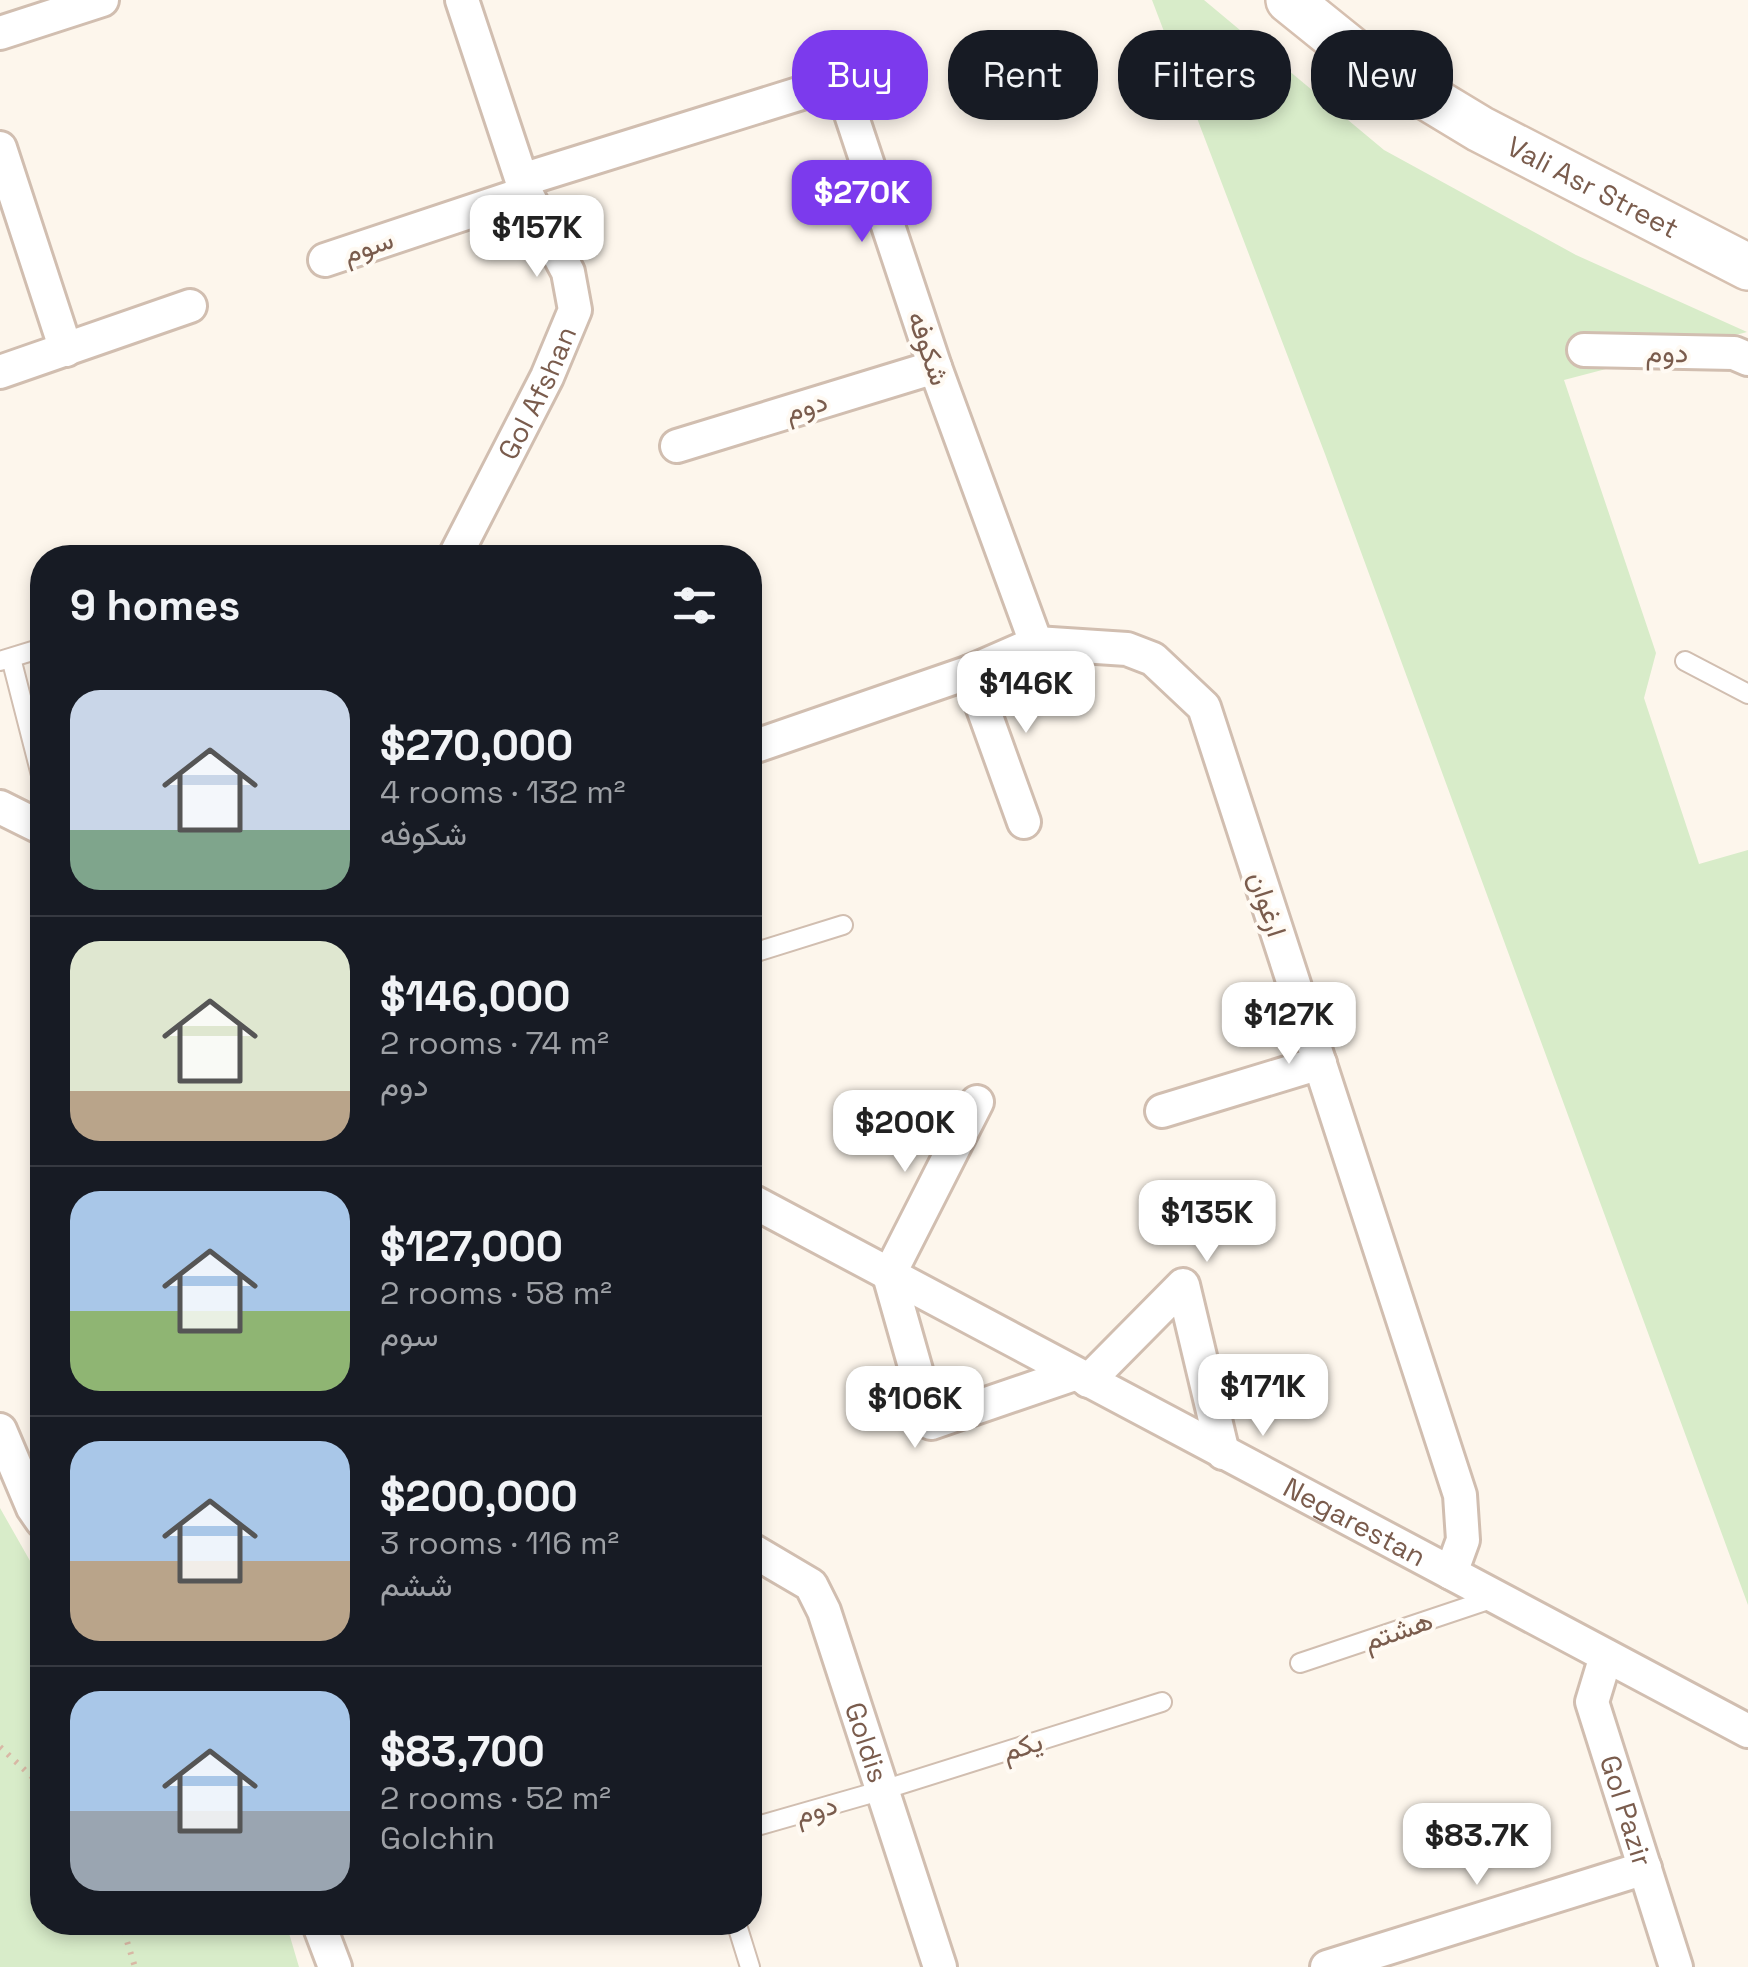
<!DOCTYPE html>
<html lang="en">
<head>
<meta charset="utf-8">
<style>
  :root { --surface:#171b24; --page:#242831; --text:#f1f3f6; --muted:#9ea1a6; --line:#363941; --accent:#7c3aed }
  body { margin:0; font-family:"Space Grotesk",Vazirmatn,sans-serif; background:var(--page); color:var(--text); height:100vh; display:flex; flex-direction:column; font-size:38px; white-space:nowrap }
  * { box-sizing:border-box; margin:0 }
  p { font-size:32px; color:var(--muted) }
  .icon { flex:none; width:55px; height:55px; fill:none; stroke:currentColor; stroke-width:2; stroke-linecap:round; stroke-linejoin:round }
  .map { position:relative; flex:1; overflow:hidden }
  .details { position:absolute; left:30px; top:545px; width:732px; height:1390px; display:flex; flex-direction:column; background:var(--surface); border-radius:40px; box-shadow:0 5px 15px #0003 }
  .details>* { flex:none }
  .banner { position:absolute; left:792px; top:30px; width:805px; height:90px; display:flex; gap:20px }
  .price { position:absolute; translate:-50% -85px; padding:0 22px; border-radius:20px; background:#fff; color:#222; font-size:32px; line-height:65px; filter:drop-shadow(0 2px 5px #0008) }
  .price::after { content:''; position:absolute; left:50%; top:60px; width:30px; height:22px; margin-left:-15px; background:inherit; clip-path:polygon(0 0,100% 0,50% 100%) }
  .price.active { background:var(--accent); color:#fff }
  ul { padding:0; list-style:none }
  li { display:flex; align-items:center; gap:30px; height:250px; padding:0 40px }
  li+li { border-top:2px solid var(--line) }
  li span { display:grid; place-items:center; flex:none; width:280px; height:200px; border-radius:30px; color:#555 }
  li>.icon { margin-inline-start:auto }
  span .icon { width:120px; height:120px; fill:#fffc; stroke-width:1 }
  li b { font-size:42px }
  h2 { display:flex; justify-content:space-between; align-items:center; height:120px; padding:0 40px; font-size:42px }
  .pill { padding:0 35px; border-radius:40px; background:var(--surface); box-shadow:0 5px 15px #0003; font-size:35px; line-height:90px }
  .pill.active { background:var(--accent); color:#fff }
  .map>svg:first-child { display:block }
</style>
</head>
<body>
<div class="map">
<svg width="1748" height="1967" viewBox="0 0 1748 1967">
  <rect width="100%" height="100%" fill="#fdf6ec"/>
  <path fill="#d8ecc9" d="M1152,0H1204L1384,150L1576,255L1747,332L1564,380L1656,653L1644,698L1699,864L1748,850V1605L1325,454Z
    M0,1508L42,1582V1922L286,1923L299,1967H0Z"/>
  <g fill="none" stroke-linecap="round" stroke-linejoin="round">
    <defs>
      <path id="service" d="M11,658L42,779
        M0,661L42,648
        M1685,661L1748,694
        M750,954L843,925
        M1300,1663L1494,1598
        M750,1828L883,1790L1162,1702
        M736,1922L750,1967"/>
      <g id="minor">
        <path d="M0,33L102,0"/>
        <path d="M0,148L66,350"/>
        <path d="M522,180L840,81L935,367L1036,643"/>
        <path d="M325,260L526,193"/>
        <path d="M1584,350L1734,353L1748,359"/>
        <path d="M0,372L190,306"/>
        <path d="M677,446L935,367"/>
        <path id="s1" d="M454,558L547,377L575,310L568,272L526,193L462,0"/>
        <path d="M970,672L1024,822"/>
        <path d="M750,748L970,672L1036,643L1127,649L1153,659L1204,707L1460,1495L1463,1540L1451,1573"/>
        <path d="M0,807L42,828"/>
        <path d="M977,1102L889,1275L931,1423L1074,1374"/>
        <path d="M1162,1111L1320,1063"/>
        <path id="s2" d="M750,1200L1748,1731"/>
        <path d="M1088,1381L1183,1285L1223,1453"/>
        <path d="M0,1430L33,1508L42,1521"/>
        <path id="s3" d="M750,1549L811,1585L824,1611L940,1967"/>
        <path id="s4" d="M1606,1656L1592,1702L1676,1967"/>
        <path d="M318,1922L335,1967"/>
        <path d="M1327,1967L1645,1868"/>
      </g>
      <g id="secondary">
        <path id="s5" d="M1289,0L1356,54L1480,129L1748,267"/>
      </g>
    </defs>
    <use href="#service" stroke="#d1beb0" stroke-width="22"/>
    <use href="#minor" stroke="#d1beb0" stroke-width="38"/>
    <use href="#secondary" stroke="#d6c0b0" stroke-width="50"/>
    <path stroke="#d9b8a5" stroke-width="6" stroke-dasharray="2.5 8" stroke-linecap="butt" d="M0,1747L42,1786
      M121,1922L135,1967"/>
    <use href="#service" stroke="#fff" stroke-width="18"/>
    <use href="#minor" stroke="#fff" stroke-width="32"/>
    <use href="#secondary" stroke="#fff" stroke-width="45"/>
  </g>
  <g text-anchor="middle" stroke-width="8" stroke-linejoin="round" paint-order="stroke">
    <g font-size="28" fill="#7a5c4d" stroke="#fffaf3">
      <text dy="10" stroke="none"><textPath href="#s5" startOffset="358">Vali Asr Street</textPath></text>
      <text transform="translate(368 246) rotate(-19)" y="10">سوم</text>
      <text transform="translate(929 348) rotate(71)" y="10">شکوفه</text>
      <text transform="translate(1667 352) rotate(1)" y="10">دوم</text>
      <text dy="10" stroke="none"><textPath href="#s1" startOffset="185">Gol Afshan</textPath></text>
      <text transform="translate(806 406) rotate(-17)" y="10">دوم</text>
      <text transform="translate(1268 904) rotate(72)" y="10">ارغوان</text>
      <text dy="10" stroke="none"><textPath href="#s2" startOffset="685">Negarestan</textPath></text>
      <text transform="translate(1398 1630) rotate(-19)" y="10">هشتم</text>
      <text dy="10" stroke="none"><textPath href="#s3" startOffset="238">Goldis</textPath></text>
      <text transform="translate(1022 1746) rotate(-18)" y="10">یکم</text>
      <text transform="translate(816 1809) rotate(-16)" y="10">دوم</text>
      <text dy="10" stroke="none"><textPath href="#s4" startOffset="162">Gol Pazir</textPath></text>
    </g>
  </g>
</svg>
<b class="price active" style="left:862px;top:245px">$270K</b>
<b class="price" style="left:537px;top:280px">$157K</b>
<b class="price" style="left:1026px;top:736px">$146K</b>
<b class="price" style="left:1289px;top:1067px">$127K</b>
<b class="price" style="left:905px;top:1175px">$200K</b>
<b class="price" style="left:1207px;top:1265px">$135K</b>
<b class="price" style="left:1263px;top:1439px">$171K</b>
<b class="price" style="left:915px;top:1451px">$106K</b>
<b class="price" style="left:1477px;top:1888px">$83.7K</b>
<div class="banner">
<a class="pill active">Buy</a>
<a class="pill">Rent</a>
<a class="pill">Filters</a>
<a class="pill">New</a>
</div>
<section class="details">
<h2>9 homes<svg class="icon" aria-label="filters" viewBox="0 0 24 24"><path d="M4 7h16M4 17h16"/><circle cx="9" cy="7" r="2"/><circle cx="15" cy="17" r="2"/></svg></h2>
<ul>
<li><span style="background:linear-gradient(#c9d6e8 70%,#7fa58c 0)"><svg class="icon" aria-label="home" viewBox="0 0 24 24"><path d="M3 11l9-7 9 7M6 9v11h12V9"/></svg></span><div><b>$270,000</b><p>4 rooms · 132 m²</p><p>شکوفه</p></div></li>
<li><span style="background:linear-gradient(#dfe7d0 75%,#b9a48a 0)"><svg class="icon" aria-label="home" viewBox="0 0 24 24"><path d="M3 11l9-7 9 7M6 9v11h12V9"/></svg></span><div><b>$146,000</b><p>2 rooms · 74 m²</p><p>دوم</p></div></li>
<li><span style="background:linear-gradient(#a9c7e8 60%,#8fb573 0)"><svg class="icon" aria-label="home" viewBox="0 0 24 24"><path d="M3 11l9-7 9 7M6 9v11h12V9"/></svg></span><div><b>$127,000</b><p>2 rooms · 58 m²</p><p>سوم</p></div></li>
<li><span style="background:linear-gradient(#a9c7e8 60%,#b9a48a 0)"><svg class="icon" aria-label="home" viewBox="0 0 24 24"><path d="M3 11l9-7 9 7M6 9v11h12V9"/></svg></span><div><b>$200,000</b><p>3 rooms · 116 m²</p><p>ششم</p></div></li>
<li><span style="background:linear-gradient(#a9c7e8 60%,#9aa5b1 0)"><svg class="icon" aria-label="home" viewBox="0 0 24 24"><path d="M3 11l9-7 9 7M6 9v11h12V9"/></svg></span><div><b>$83,700</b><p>2 rooms · 52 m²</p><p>Golchin</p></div></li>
</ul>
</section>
</div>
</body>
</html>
